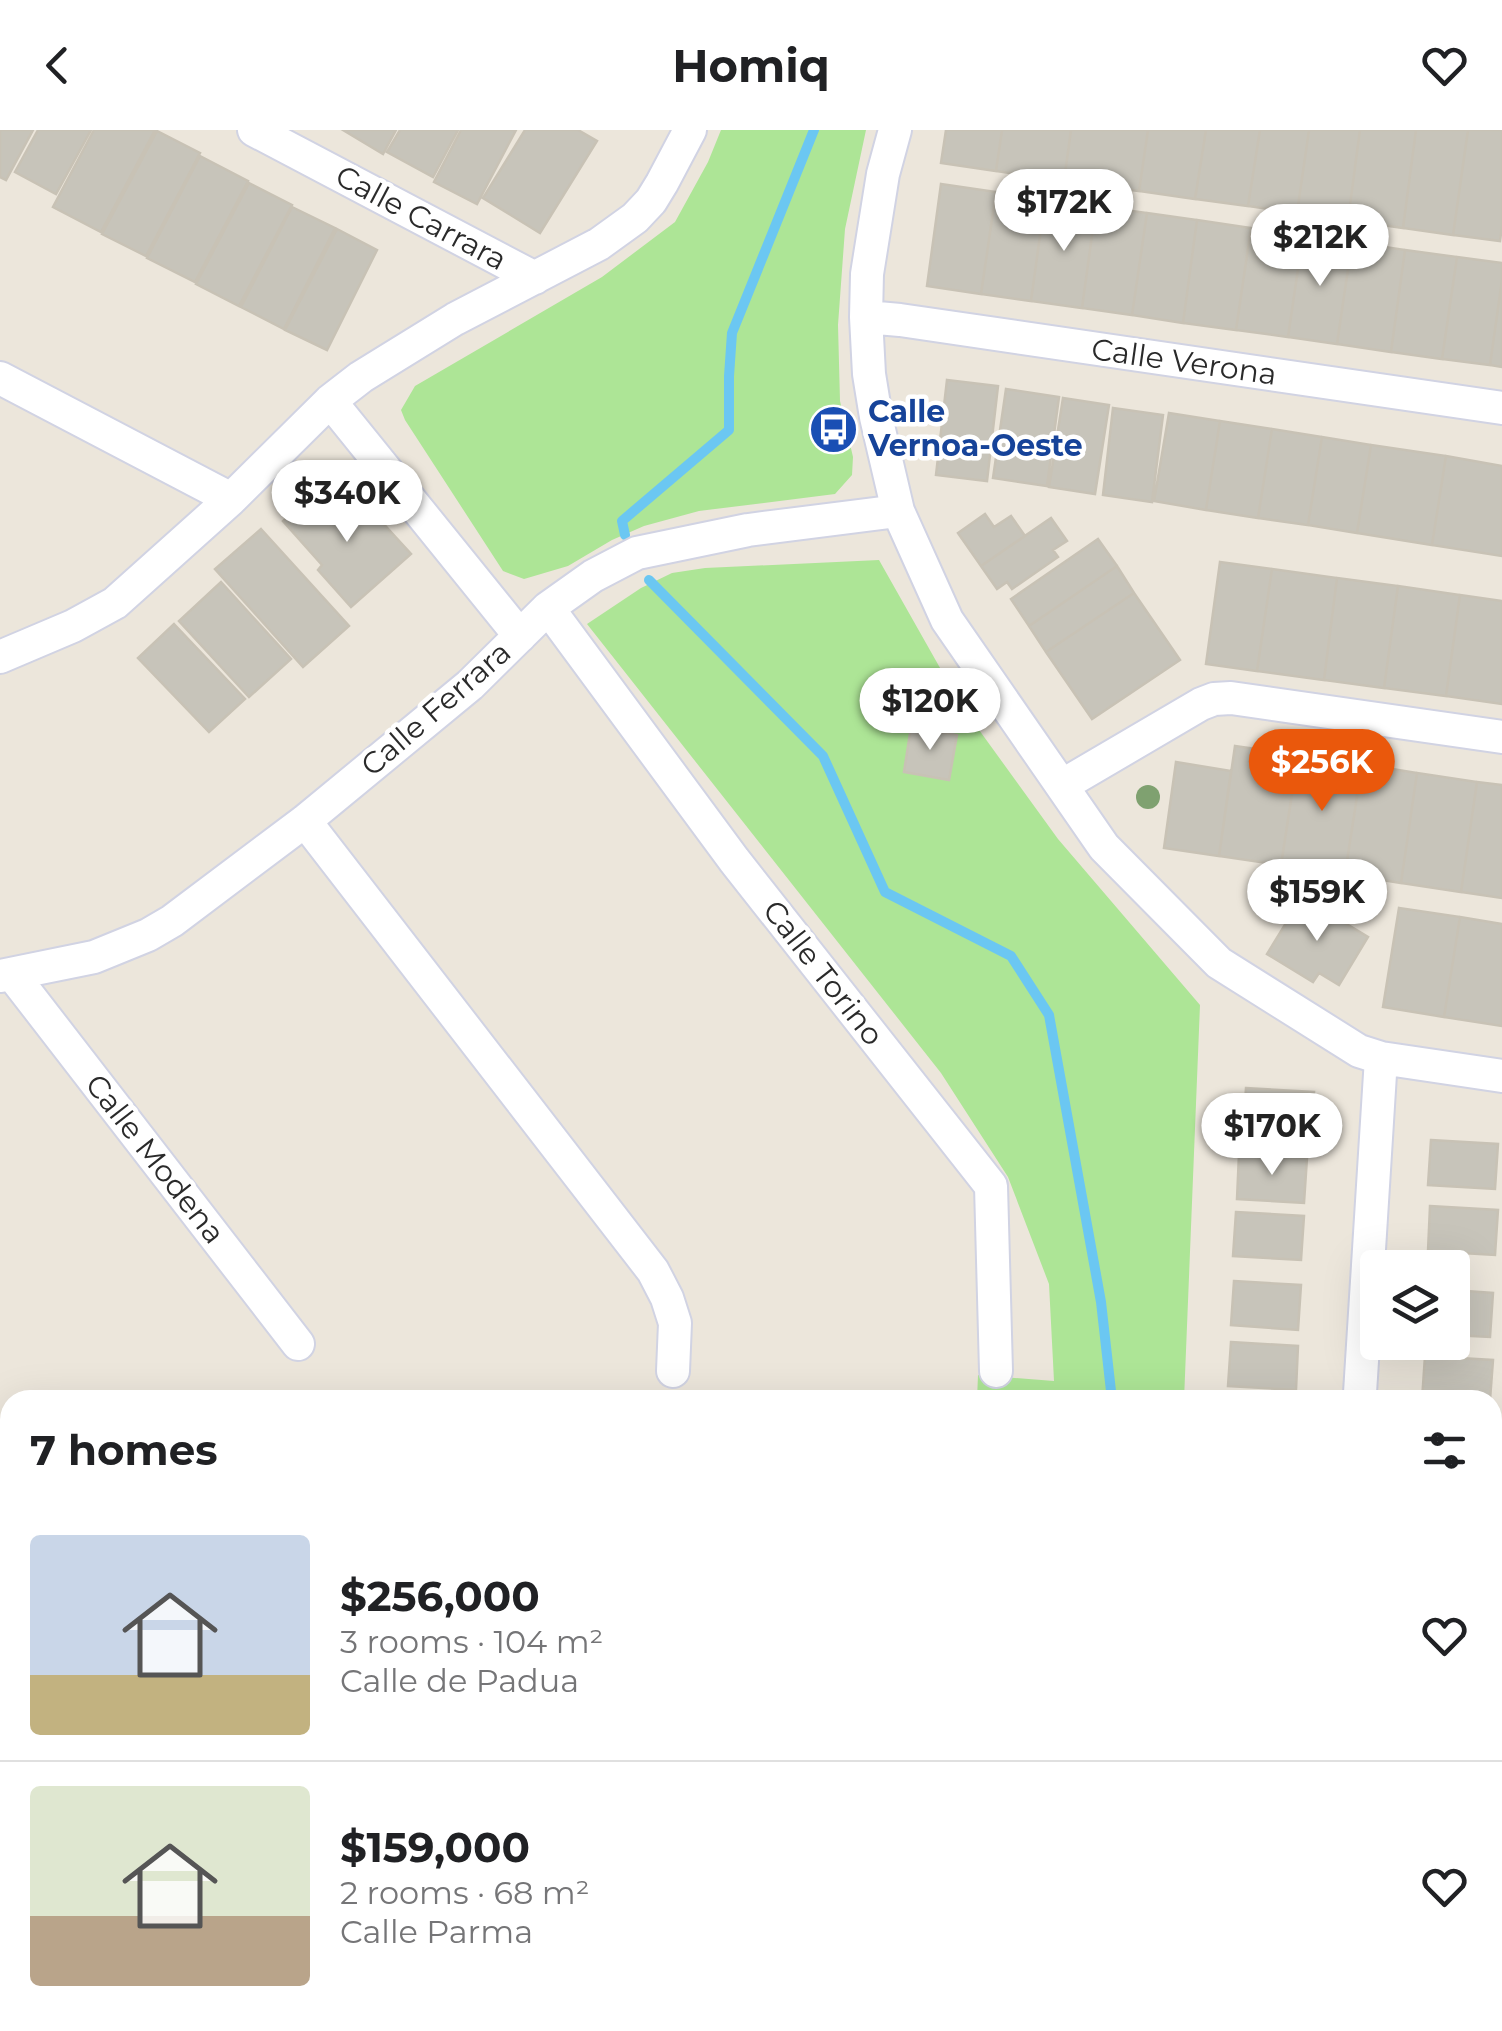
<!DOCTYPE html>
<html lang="en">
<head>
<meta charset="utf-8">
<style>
  :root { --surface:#fff; --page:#f2f2f2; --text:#202124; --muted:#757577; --line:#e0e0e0; --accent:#ea580c }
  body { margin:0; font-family:Montserrat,sans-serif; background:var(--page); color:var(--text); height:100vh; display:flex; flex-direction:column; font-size:38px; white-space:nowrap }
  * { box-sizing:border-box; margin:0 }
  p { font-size:32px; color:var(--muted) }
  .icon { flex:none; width:55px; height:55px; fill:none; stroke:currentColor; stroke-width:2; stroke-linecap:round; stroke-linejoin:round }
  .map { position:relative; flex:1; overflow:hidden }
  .panel { position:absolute; left:0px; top:1260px; width:1502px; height:642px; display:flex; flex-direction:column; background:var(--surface); border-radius:30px 30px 0 0; box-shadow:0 10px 40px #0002 }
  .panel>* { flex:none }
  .buttons { position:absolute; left:1360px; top:1120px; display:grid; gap:20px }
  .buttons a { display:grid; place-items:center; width:110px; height:110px; border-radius:10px; background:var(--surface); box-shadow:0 10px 40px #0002; font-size:50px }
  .price { position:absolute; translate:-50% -85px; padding:0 22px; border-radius:35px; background:#fff; color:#222; font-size:32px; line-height:65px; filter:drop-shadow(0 2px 5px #0008) }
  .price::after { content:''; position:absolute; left:50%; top:60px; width:30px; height:22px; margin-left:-15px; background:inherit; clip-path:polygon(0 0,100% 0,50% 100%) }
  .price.on { background:var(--accent); color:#fff }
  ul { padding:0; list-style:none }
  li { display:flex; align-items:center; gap:30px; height:250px; padding:0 30px }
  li+li { border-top:2px solid var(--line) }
  li span { display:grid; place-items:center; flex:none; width:280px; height:200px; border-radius:10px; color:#555 }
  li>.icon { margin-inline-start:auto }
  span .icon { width:120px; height:120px; fill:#fffc; stroke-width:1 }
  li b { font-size:42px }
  h2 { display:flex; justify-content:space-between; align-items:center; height:120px; padding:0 30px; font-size:42px }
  header { display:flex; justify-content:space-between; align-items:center; height:130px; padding:0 30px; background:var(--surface); font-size:45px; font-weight:700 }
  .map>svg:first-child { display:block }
</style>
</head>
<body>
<header><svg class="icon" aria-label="back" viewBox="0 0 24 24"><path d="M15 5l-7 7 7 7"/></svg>Homiq<svg class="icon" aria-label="heart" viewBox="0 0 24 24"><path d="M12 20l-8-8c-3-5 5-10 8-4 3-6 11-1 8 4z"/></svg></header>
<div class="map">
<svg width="1502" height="1901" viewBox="0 0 1502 1901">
  <rect width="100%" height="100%" fill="#ece6db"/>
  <path fill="#ade596" d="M721,0H866L845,99L838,195L840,271L853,327L852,345L835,364L699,381L644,396L612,410L568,436L524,449L503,441L405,290L401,280L415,256L602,147L675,92L708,32Z
    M879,430L961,575L1058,709L1200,875L1184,1270H977L978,1245L1054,1251L1049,1154L1008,1047L941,943L587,494L641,458L672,443L705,438Z
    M997,1893V1892L1298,1893V1901H997Z"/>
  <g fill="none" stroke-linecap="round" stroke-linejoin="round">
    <path stroke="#6bc7f2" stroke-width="10" d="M625,405L622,391L729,300V246L732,203L814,0
      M649,450L823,626L885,762L1011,826L1049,885L1101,1172L1112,1270
      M1066,1892V1901"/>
  </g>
  <path fill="#c7c4ba" stroke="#c8c2b5" stroke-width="2.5" d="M0,0H33L6,50L0,47Z
    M38,0H91L56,64L15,42Z
    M94,0H155L101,102L53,77Z
    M343,0H396L383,24Z
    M400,0H458L433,47L387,22Z
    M461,0H516L477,74L434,52Z
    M525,0H578L597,11L540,103L483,68Z
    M946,0H1002L996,41L941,33Z
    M1002,0H1071L1064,51L996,41Z
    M1071,0H1148L1139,61L1064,51Z
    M1148,0H1206L1195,69L1139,61Z
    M1206,0H1260L1248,76L1195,69Z
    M1260,0H1309L1297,83L1248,76Z
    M1309,0H1360L1348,90L1297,83Z
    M1360,0H1416L1403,98L1348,90Z
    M1416,0H1468L1453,105L1403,98Z
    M1468,0H1502V96L1500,111L1453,105Z
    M157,1L200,23L146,126L102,104Z
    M200,26L248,51L195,152L147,128Z
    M249,53L292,75L239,176L196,154Z
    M941,54L996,62L981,164L927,156Z
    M996,62L1045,69L1031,171L981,164Z
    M1045,69L1096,76L1082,178L1031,171Z
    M1096,76L1147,83L1132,185L1082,178Z
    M292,77L335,98L284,199L241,177Z
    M1147,83L1197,90L1183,193L1132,185Z
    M1197,90L1251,98L1236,200L1183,193Z
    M1251,98L1303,105L1288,207L1236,200Z
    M337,99L377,120L327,220L285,200Z
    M1303,105L1352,112L1337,214L1288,207Z
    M1352,112L1405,120L1391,222L1337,214Z
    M1405,120L1457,127L1442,229L1391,222Z
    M1457,127L1502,133V150L1490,235L1442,229Z
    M1502,150V237L1490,235Z
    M947,250L998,256L987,351L936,345Z
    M1006,259L1059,267L1047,356L993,348Z
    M1063,268L1109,275L1095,364L1049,357Z
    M1113,278L1163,285L1152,372L1103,365Z
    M1169,283L1220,291L1206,380L1154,371Z
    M1220,291L1272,299L1258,388L1206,380Z
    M1272,299L1322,307L1308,395L1258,388Z
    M1322,307L1371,315L1357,403L1308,395Z
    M1371,315L1446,326L1432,415L1357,403Z
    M1446,326L1502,336V426L1432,415Z
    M325,355L355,389L368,377L411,424L351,477L318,440L322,435L283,391Z
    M985,384L994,397L1011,386L1025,406L981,436L958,403Z
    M1051,388L1067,411L1053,420L1058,427L1012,459L1007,452L997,459L981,436Z
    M261,399L349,496L303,537L215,439Z
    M1098,409L1117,436L1029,496L1011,469Z
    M1220,432L1272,439L1257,541L1206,534Z
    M1117,436L1134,463L1046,522L1029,496Z
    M1272,439L1337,448L1324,550L1257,541Z
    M1337,448L1398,456L1384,558L1324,550Z
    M221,452L291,529L249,567L179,491Z
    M1398,456L1460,465L1446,566L1384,558Z
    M1134,463L1180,530L1092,589L1046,522Z
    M1460,465L1502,471V574L1446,566Z
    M174,494L245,569L209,602L138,528Z
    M911,597L957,605L949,650L904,642Z
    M1235,616L1298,625L1281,735L1219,726Z
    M1298,625L1362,634L1345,744L1281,735Z
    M1176,632L1231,641L1219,726L1164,718Z
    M1362,634L1417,643L1401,753L1345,744Z
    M1417,643L1477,652L1461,762L1401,753Z
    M1477,652L1502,655V768L1461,762Z
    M1302,767L1368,807L1339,855L1319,843L1313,852L1267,824Z
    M1399,778L1460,787L1444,887L1383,877Z
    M1460,787L1502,794V896L1444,887Z
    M1246,958L1314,962L1311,1006L1243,1002Z
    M1431,1010L1498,1014L1495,1059L1428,1055Z
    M1239,1024L1307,1028L1304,1073L1237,1069Z
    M1430,1076L1498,1080L1495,1125L1428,1121Z
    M1236,1082L1304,1086L1301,1130L1233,1126Z
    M1234,1151L1301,1155L1298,1200L1231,1195Z
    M1452,1160L1493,1163L1490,1207L1452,1205Z
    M1231,1212L1298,1216L1296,1260L1228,1256Z
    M1425,1226L1493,1230L1490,1270H1422Z
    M1492,1637H1502V1717L1492,1716Z
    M1492,1818L1502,1819V1889H1492Z"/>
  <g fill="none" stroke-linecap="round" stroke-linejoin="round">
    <defs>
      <path id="minor" d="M254,0L535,148
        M895,0L883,44L867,144L866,187L869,244L876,287L898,381L947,490L1104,717L1219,833L1359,921L1381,928L1502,946
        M866,187L900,190L1502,278
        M0,248L231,369
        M330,271L520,506
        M548,478L734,730L991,1056L996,1241
        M0,527L73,496L115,473L231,369L330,271L361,247L455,189L599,114L635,88L651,71L662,53L690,0
        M1063,655L1201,574L1214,569L1231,568L1502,607
        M305,691L653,1141L667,1168L675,1193L673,1241
        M12,844L298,1214
        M0,846L94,827L148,805L172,791L305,691L470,555L548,478L593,446L637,423L748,400L898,381
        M1360,1263L1381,928
        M0,1377L10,1378
        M1492,1460L1502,1461
        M0,1682L10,1683
        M1492,1765H1502
        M641,1901L642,1892"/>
    </defs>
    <use href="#minor" stroke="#d1d3e3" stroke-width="36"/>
    <use href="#minor" stroke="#fff" stroke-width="32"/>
  </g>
  <circle fill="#7fa170" cx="1148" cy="667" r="12"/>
  <defs>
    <symbol id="bus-disc" viewBox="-11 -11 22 22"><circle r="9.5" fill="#1a4fb4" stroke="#fff"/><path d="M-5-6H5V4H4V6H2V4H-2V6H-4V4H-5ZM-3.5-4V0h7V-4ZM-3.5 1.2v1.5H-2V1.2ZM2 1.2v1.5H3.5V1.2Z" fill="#fff"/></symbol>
  </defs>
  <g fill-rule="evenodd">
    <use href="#bus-disc" x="806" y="272" width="55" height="55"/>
  </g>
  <g text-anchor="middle" stroke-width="9" stroke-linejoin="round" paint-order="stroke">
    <g font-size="30" fill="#2a2a2a" stroke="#fff">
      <text transform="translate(421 88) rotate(28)" y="10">Calle Carrara</text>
      <text transform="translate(1184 232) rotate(8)" y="10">Calle Verona</text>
      <text transform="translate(436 579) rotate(-41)" y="10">Calle Ferrara</text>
      <text transform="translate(823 843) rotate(52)" y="10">Calle Torino</text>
      <text transform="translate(155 1029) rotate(52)" y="10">Calle Modena</text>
    </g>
    <g font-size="30" font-weight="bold" fill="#164399" stroke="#fff" text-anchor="start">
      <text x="868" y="292">Calle<tspan x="868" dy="34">Vernoa-Oeste</tspan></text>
    </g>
  </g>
</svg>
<div class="buttons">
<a><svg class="icon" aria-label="layers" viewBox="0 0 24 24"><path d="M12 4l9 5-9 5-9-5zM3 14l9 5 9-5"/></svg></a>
</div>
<b class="price" style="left:1064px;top:124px">$172K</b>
<b class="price" style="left:1320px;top:159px">$212K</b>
<b class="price" style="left:347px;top:415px">$340K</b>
<b class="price" style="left:930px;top:623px">$120K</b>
<b class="price on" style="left:1322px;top:684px">$256K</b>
<b class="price" style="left:1317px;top:814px">$159K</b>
<b class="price" style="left:1272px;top:1048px">$170K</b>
<section class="panel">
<h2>7 homes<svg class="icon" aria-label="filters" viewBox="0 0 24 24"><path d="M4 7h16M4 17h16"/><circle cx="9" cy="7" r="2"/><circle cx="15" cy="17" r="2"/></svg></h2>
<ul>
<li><span style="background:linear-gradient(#c9d6e8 70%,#c2b280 0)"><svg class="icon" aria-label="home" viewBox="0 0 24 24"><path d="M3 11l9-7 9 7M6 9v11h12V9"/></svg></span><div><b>$256,000</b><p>3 rooms · 104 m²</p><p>Calle de Padua</p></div><svg class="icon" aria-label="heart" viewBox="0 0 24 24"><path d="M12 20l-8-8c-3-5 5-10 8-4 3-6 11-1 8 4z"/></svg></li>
<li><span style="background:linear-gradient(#dfe7d0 65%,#b9a48a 0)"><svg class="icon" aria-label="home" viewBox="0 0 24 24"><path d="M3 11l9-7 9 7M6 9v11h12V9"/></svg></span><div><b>$159,000</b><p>2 rooms · 68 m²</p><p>Calle Parma</p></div><svg class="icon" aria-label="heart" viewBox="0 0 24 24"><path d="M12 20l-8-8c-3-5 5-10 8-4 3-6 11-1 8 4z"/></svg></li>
</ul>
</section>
</div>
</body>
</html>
